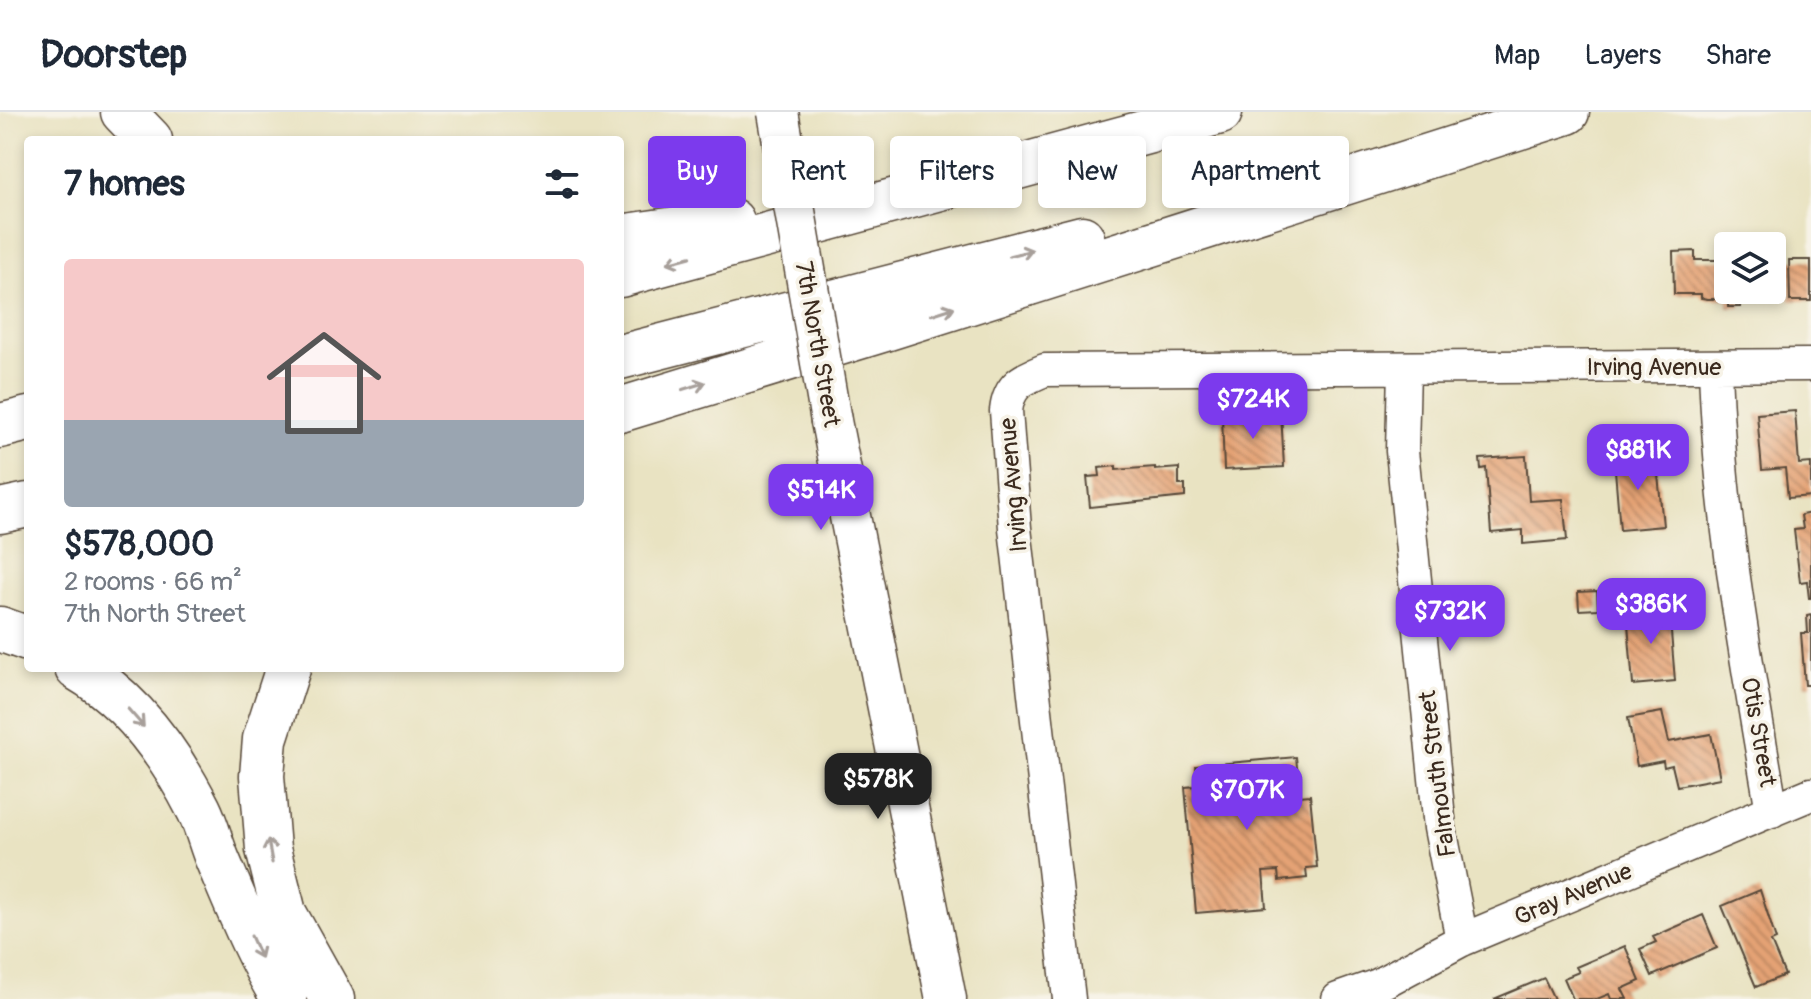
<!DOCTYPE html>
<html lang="en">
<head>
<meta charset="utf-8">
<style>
  :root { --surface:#fff; --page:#f6f6f7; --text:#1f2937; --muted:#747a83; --line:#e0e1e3; --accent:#7c3aed }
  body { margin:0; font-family:Pangolin,sans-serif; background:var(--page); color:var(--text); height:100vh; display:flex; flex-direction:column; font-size:30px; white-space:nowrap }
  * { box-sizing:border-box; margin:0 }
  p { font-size:26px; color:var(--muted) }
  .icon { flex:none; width:44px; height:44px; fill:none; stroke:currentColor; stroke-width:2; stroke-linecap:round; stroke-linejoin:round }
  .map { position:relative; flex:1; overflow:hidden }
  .panel { position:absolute; left:24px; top:24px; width:600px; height:536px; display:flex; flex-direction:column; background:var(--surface); border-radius:8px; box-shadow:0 4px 12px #0003 }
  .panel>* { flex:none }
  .top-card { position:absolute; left:648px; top:24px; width:760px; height:72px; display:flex; gap:16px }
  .controls { position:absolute; left:1714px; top:120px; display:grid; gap:16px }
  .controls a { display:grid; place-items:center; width:72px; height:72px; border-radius:8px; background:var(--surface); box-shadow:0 4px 12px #0003; font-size:40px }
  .price { position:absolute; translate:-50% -68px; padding:0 18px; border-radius:16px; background:var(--accent); color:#fff; font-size:26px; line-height:52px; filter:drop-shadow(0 2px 4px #0008) }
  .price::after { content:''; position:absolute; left:50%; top:48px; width:24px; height:18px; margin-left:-12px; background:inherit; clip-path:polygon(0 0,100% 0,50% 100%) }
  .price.active { background:#222; color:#fff }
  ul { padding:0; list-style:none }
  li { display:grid; align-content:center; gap:16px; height:424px; padding:0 40px }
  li+li { border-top:2px solid var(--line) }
  li span { display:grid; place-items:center; height:248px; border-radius:8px; color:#555 }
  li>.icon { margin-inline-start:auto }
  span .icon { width:144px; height:144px; fill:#fffc; stroke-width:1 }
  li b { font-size:34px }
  h2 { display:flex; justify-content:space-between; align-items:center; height:96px; padding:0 40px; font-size:34px }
  .pill { padding:0 28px; border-radius:8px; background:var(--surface); box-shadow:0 4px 12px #0003; font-size:28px; line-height:72px }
  .pill.active { background:var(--accent); color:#fff }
  header { display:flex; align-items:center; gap:48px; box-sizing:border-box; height:112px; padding:0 40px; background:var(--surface); border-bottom:2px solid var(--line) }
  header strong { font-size:38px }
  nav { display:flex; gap:44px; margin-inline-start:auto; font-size:28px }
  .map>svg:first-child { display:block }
</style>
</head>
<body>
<header>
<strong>Doorstep</strong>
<nav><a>Map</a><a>Layers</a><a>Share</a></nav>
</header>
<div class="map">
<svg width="1811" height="887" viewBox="0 0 1811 887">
  <defs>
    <pattern id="building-back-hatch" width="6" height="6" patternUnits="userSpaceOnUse" patternTransform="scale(2)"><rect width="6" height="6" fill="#e4a274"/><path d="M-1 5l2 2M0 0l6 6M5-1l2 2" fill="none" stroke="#ba845f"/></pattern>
  </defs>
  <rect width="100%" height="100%" fill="#f7f3e8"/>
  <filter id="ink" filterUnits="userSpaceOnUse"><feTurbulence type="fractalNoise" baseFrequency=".0125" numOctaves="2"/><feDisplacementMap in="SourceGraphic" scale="16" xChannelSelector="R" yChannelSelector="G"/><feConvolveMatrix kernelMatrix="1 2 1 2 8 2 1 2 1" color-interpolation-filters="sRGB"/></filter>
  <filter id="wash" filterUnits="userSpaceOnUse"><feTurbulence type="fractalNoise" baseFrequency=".006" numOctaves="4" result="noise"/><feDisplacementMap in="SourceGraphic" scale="32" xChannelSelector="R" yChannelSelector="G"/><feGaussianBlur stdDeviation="1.8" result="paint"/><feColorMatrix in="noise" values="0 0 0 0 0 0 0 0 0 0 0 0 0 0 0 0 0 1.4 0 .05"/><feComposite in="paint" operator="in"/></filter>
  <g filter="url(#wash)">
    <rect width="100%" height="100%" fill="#e9e3c2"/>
    <g id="blocks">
      <path fill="url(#building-back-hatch)" d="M1695,139V148H1728V178H1761V187H1741V195H1728V187H1708L1701,186V182H1674L1673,140Z
        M1789,148H1811V189H1790Z
        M1795,299L1799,352L1811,351V384L1788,386L1785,356L1762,358L1757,302Z
        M1281,300L1284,355L1224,358L1222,303Z
        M1656,342L1663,414L1620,418L1614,346Z
        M1526,344L1529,389L1563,387L1567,428L1523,432V418L1491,421L1486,356L1481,357L1480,347Z
        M1116,354V358L1155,355V358L1179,356V373H1185V385L1090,395L1087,365L1100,364L1099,356Z
        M1811,401V486H1809L1807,469L1800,470L1794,418L1803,417L1801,403Z
        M1597,479L1598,497L1579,498L1578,480Z
        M1669,496L1675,569L1633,573L1627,500Z
        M1811,503V573H1805L1801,521H1808L1807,504Z
        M1662,600L1669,630L1711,622L1720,666L1677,674L1672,653L1664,655L1663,649L1637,654L1628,606Z
        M1296,645L1300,684L1310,683L1317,755L1306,756L1307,766L1279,769L1278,759L1263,760L1266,795L1196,801L1185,675L1197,674L1196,654Z
        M1760,778L1776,828L1771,830L1785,863L1756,875L1722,794Z
        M1703,803L1717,836L1652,864L1640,837L1656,830L1653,825Z
        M1625,834L1640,869L1622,877L1627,887H1611L1609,882L1597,887H1573L1564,866L1579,860L1576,855Z
        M1544,866L1554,887H1494Z"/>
    </g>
  </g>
  <g filter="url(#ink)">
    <use href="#blocks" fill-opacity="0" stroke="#554637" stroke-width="2"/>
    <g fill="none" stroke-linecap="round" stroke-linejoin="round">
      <defs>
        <path id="minor" d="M1715,254C1719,403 1747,552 1772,699
          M1404,256L1402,339L1440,716L1462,828
          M1069,887L1015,416L1006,299C1009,273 1022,267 1045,258L1811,253
          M1338,887L1378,873L1462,828L1811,682"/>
        <path id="tertiary" d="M831,309L946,887"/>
        <path id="motorway" d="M123,0L150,28
          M620,125L732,109
          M620,163L1220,0
          M620,245L1082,126
          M620,298L885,217L1567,0
          M0,314L28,307
          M0,399L28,393
          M0,517L28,527
          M77,556C131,587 171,643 199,698C207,714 211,733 218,749C238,796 257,844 284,887
          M288,556L265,627L262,664L268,737L284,801L332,887"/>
      </defs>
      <use href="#minor" stroke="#554637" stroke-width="35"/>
      <use href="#tertiary" stroke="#554637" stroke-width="43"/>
      <use href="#motorway" stroke="#554637" stroke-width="47"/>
      <use href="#minor" stroke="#fff" stroke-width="32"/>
      <use href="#tertiary" stroke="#fff" stroke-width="40"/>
      <use href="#motorway" stroke="#fff" stroke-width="44"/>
      <defs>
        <path id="tertiary-bridge" d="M778,0L831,309"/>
      </defs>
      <use href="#tertiary-bridge" stroke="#554637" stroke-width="43" stroke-linecap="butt"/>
      <use href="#tertiary-bridge" stroke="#fff" stroke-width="40"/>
    </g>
    <defs><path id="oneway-shaft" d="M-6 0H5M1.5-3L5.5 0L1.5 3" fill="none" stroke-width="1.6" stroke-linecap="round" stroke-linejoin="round" transform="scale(2)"/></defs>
    <g stroke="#a79f9a">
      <use href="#oneway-shaft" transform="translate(1021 141) rotate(-14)"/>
      <use href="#oneway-shaft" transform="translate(679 148) rotate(165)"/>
      <use href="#oneway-shaft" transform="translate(943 199) rotate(-18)"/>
      <use href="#oneway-shaft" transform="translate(694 274) rotate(-17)"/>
      <use href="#oneway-shaft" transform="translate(136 606) rotate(49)"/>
      <use href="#oneway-shaft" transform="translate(270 739) rotate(-100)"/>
      <use href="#oneway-shaft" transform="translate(256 835) rotate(66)"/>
    </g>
  </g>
  <g text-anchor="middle" stroke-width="7" stroke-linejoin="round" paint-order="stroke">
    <g font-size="24" fill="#3b2a1e" stroke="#f7f3e8">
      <text transform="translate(818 232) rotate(80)" y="8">7th North Street</text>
      <text x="1654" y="263">Irving Avenue</text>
      <text transform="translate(1013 373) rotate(-95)" y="8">Irving Avenue</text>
      <text transform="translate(1759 620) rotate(80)" y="8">Otis Street</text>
      <text transform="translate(1437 662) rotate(-97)" y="8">Falmouth Street</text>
      <text transform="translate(1573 782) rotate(-23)" y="8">Gray Avenue</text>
    </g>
  </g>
</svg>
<div class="controls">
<a><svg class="icon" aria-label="layers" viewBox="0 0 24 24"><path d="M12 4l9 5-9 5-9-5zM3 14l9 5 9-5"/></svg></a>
</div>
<b class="price" style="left:1253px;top:329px">$724K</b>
<b class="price" style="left:1638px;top:380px">$881K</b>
<b class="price" style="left:821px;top:420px">$514K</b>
<b class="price" style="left:1651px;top:534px">$386K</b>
<b class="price" style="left:1450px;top:541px">$732K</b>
<b class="price active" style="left:878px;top:709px">$578K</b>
<b class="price" style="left:1247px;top:720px">$707K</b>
<div class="top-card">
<a class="pill active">Buy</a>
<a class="pill">Rent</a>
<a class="pill">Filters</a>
<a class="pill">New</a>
<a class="pill">Apartment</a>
</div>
<section class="panel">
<h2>7 homes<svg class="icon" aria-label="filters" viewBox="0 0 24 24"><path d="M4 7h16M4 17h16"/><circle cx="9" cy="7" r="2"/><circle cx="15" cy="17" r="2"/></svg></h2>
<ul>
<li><span style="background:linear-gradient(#f6c9c9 65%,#9aa5b1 0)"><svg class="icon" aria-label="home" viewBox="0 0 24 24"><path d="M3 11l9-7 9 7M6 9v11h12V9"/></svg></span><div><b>$578,000</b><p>2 rooms · 66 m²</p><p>7th North Street</p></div></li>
</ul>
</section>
</div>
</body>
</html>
